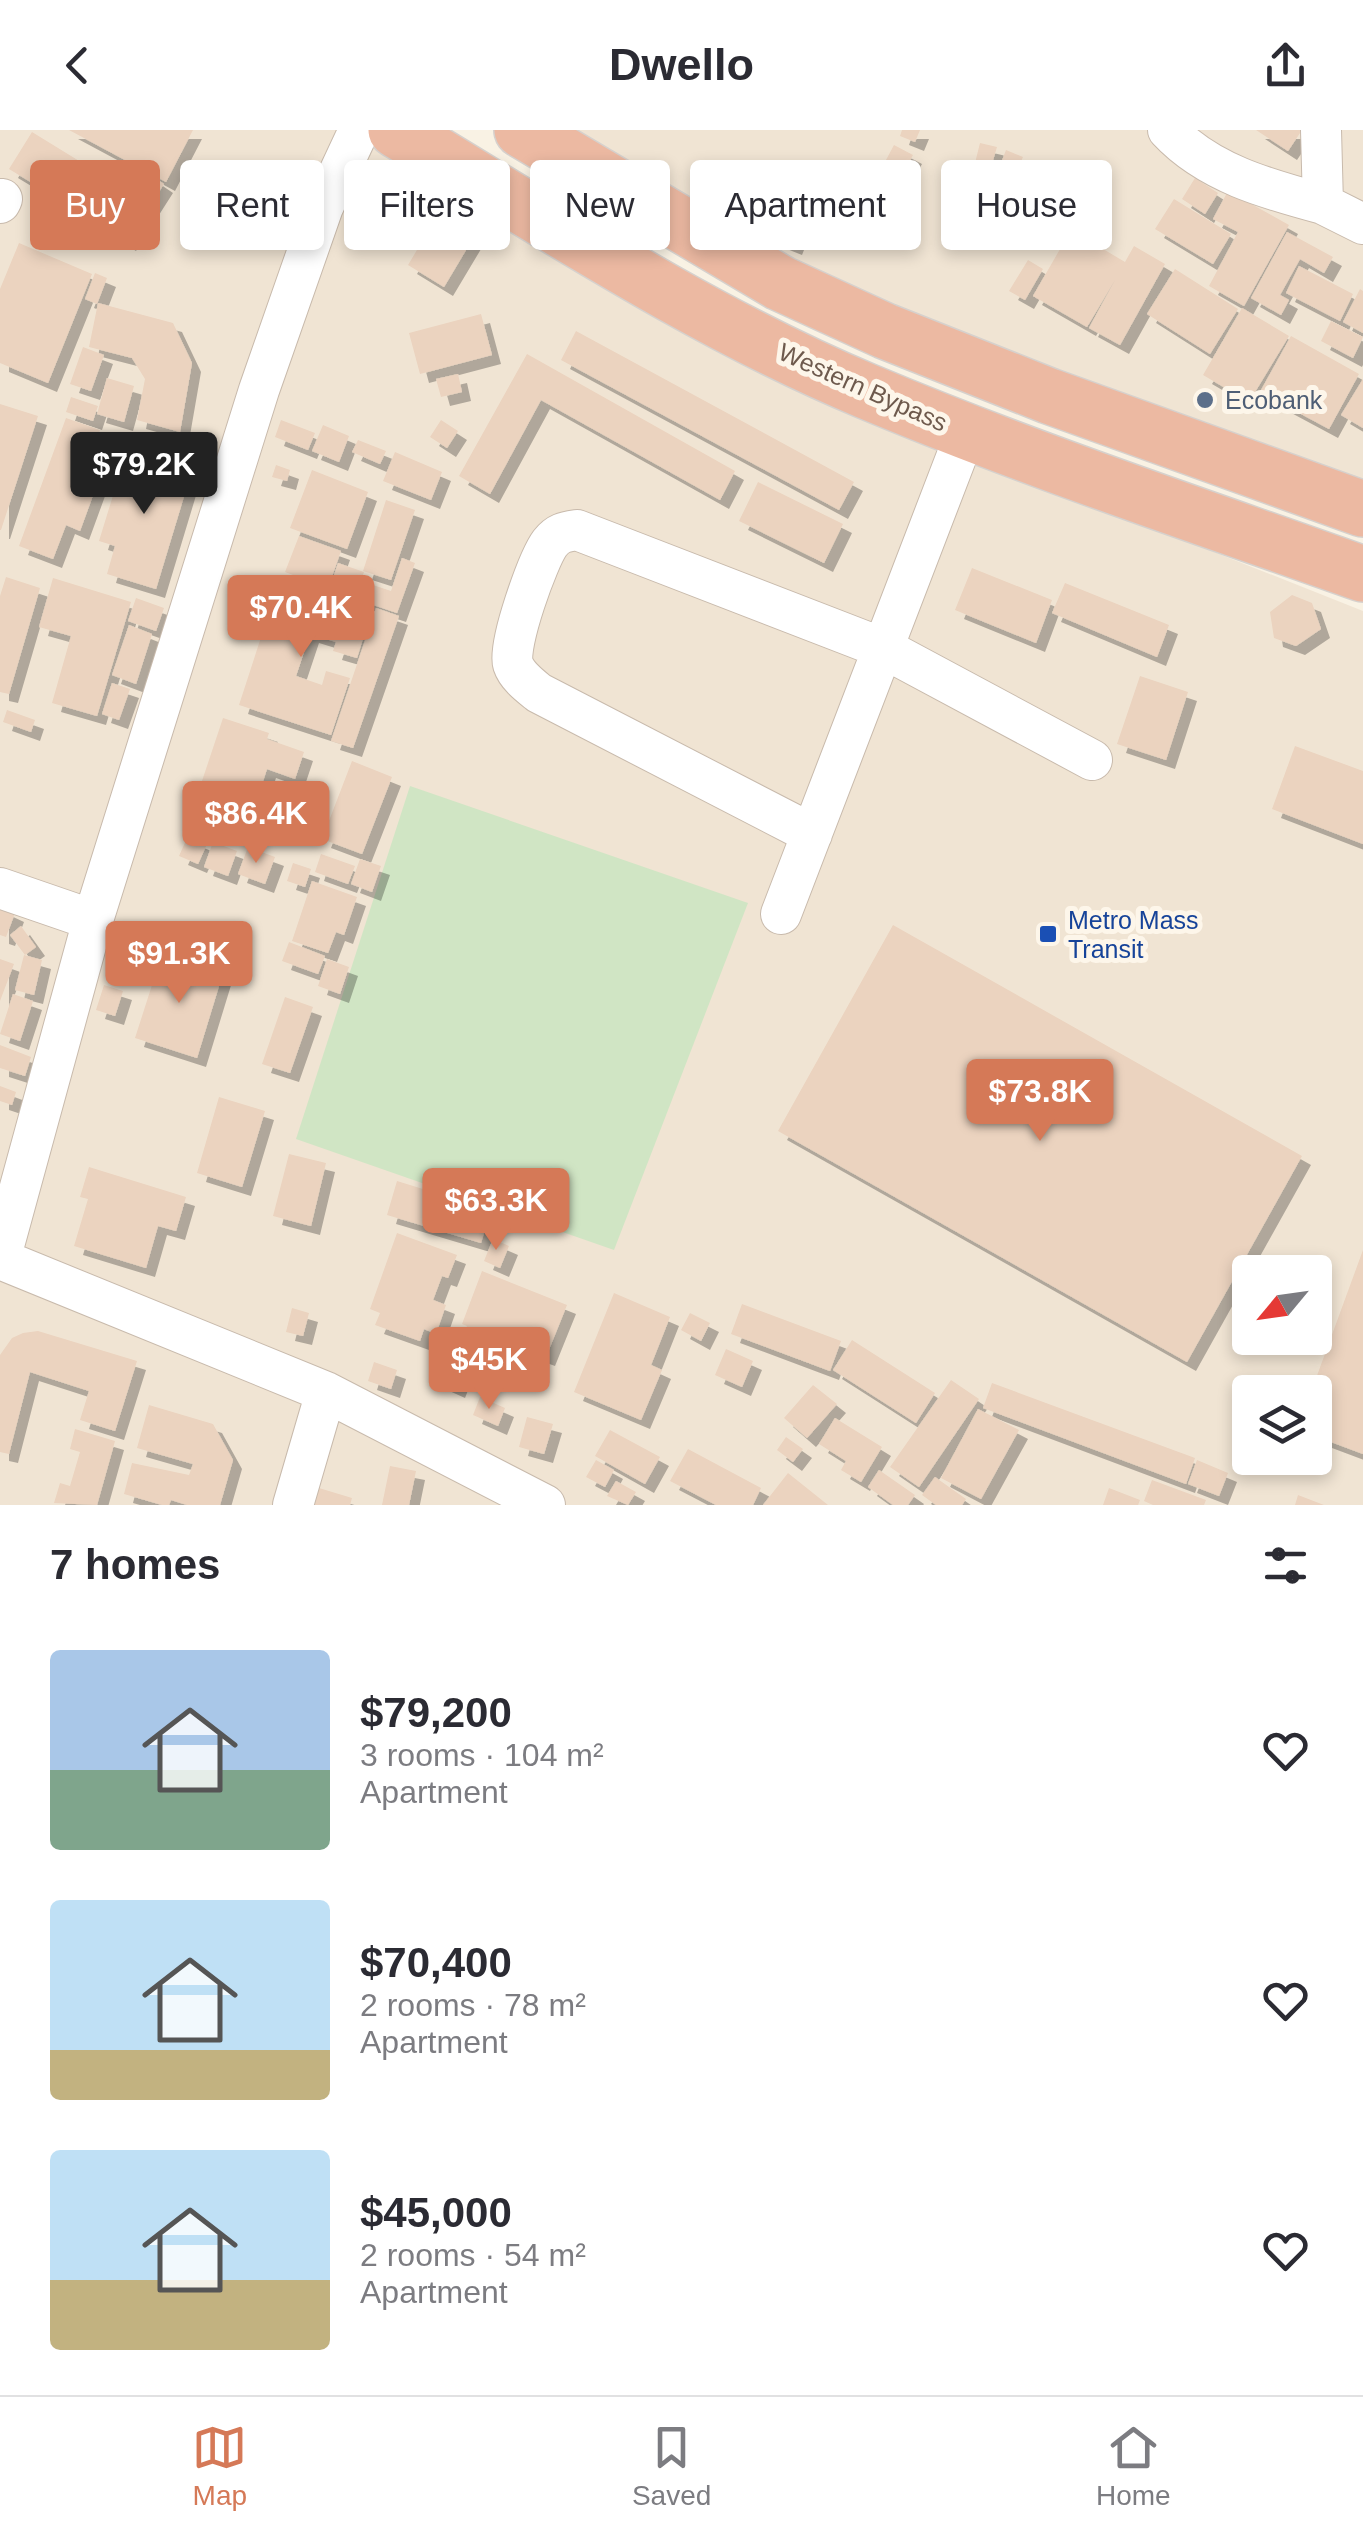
<!DOCTYPE html>
<html lang="en">
<head>
<meta charset="utf-8">
<style>
  :root { --surface:#fff; --page:#f2f2f3; --text:#2b2b33; --muted:#7c7c81; --line:#e1e1e2; --accent:#d57957 }
  body { margin:0; font-family:Arial,sans-serif; background:var(--page); color:var(--text); height:100vh; display:flex; flex-direction:column; font-size:38px; white-space:nowrap }
  * { box-sizing:border-box; margin:0 }
  p { font-size:32px; color:var(--muted) }
  .icon { flex:none; width:55px; height:55px; fill:none; stroke:currentColor; stroke-width:2; stroke-linecap:round; stroke-linejoin:round }
  .map { position:relative; height:1375px; overflow:hidden }
  .drawer { display:flex; flex-direction:column; background:var(--surface); flex:1 }
  .drawer>* { flex:none }
  .banner { position:absolute; left:30px; top:30px; width:1305px; height:90px; display:flex; gap:20px }
  .needle { width:65px; rotate:241deg }
  .tools { position:absolute; left:1232px; top:1125px; display:grid; gap:20px }
  .tools a { display:grid; place-items:center; width:100px; height:100px; border-radius:10px; background:var(--surface); box-shadow:0 5px 15px #0003; font-size:50px }
  .price { position:absolute; translate:-50% -85px; padding:0 22px; border-radius:10px; background:var(--accent); color:#fff; font-size:32px; line-height:65px; filter:drop-shadow(0 2px 5px #0008) }
  .price::after { content:''; position:absolute; left:50%; top:60px; width:30px; height:22px; margin-left:-15px; background:inherit; clip-path:polygon(0 0,100% 0,50% 100%) }
  .price.on { background:#222; color:#fff }
  ul { padding:0; list-style:none }
  li { display:flex; align-items:center; gap:30px; height:250px; padding:0 50px }
  li span { display:grid; place-items:center; flex:none; width:280px; height:200px; border-radius:10px; color:#555 }
  li>.icon { margin-inline-start:auto }
  span .icon { width:120px; height:120px; fill:#fffc; stroke-width:1 }
  li b { font-size:42px }
  h2 { display:flex; justify-content:space-between; align-items:center; height:120px; padding:0 50px; font-size:42px }
  .tag { padding:0 35px; border-radius:10px; background:var(--surface); box-shadow:0 5px 15px #0003; font-size:35px; line-height:90px }
  .tag.on { background:var(--accent); color:#fff }
  header { display:flex; justify-content:space-between; align-items:center; height:130px; padding:0 50px; background:var(--surface); font-size:45px; font-weight:600 }
  .tab-bar { display:flex; justify-content:space-around; align-items:center; height:140px; border-top:2px solid var(--line); background:var(--surface); font-size:28px; color:var(--muted) }
  .tab-bar a { display:grid; justify-items:center; gap:5px }
  .tab-bar .on { color:var(--accent) }
  .map>svg:first-child { display:block }
</style>
</head>
<body>
<header><svg class="icon" aria-label="back" viewBox="0 0 24 24"><path d="M15 5l-7 7 7 7"/></svg>Dwello<svg class="icon" aria-label="share" viewBox="0 0 24 24"><path d="M12 15V3M7 8l5-5 5 5M5 13v7h14v-7"/></svg></header>
<div class="map">
<svg width="1363" height="1375" viewBox="0 0 1363 1375">
  <defs>
    <filter id="shadow"><feDropShadow dx="9" dy="9" stdDeviation="0" flood-color="#0004"/></filter>
  </defs>
  <rect width="100%" height="100%" fill="#f9f2e4"/>
  <path fill="#f0e4d3" fill-rule="evenodd" d="M0,0H369L947,316L1363,481V1375H0ZM1250,1142H1315V1208H1250ZM1250,1262H1315V1328H1250Z
    M569,0H1363V360L830,154Z"/>
  <path fill="#d0e5c4" d="M410,656L748,773L614,1120L296,1009Z"/>
  <path fill="#ebd3bf" filter="url(#shadow)" d="M69,0H193L166,52L142,39L164,54L127,112L83,85L95,66L112,77L138,37Z
    M902,0H920L915,12L900,6Z
    M1256,0H1302L1288,21Z
    M32,2L102,45L80,82L9,39Z
    M980,13L997,17L991,37L975,33Z
    M894,15L913,25L898,53L879,43Z
    M1006,20L1023,27L1014,47L998,41Z
    M1030,39L1049,49L1041,65L1022,55Z
    M1195,48L1218,63L1205,84L1182,69Z
    M745,49L757,56L752,64L740,57Z
    M1052,54L1069,65L1061,77L1044,67Z
    M1020,60L1042,73L1032,89L1010,76Z
    M733,61L752,73L741,90L722,78Z
    M1228,61L1289,95L1244,176L1209,156L1238,102L1213,89Z
    M1174,69L1231,104L1213,134L1155,99Z
    M445,73L481,95L444,157L408,135Z
    M760,85L772,91L764,104L753,98Z
    M784,95L799,101L793,116L778,110Z
    M1071,100L1125,132L1134,116L1165,134L1120,215L1089,198L1115,150L1087,197L1033,166Z
    M1287,102L1333,127L1324,143L1300,129L1280,165L1289,170L1281,185L1251,168Z
    M19,113L92,144L48,253L0,233V159Z
    M1028,130L1043,139L1025,170L1009,161Z
    M1299,136L1353,164L1340,191L1286,163Z
    M1175,139L1238,179L1210,224L1147,184Z
    M95,143L107,148L97,174L85,169Z
    M1360,159L1363,161V203L1343,192Z
    M98,173L173,193L192,233L180,302L137,290L145,249L132,228L89,217Z
    M1242,178L1289,206L1249,272L1203,245Z
    M481,184L492,225L420,244L409,203Z
    M1331,191L1363,207L1353,228L1321,211Z
    M576,201L854,352L839,380L561,230Z
    M1291,206L1359,244L1329,299L1260,262Z
    M83,217L104,225L91,261L70,254Z
    M527,224L735,341L720,370L541,270L490,364L459,346Z
    M458,244L462,262L441,267L436,249Z
    M107,248L134,256L124,292L97,284Z
    M1363,249V298L1341,285Z
    M71,267L98,276L93,291L66,282Z
    M0,274L38,286L1,400H0Z
    M66,288L100,300L85,343L99,349L80,401L66,395L53,429L19,416Z
    M281,290L315,303L308,320L275,307Z
    M441,290L458,301L447,318L430,307Z
    M323,295L349,306L339,332L312,321Z
    M358,310L386,321L380,334L352,322Z
    M127,320L192,340L156,459L107,444L115,416L99,411Z
    M395,322L442,342L431,370L383,351Z
    M276,335L290,340L287,351L272,347Z
    M312,340L368,362L347,419L290,398Z
    M758,352L843,394L824,433L739,391Z
    M386,370L415,380L391,450L363,441Z
    M299,406L341,421L328,458L285,442Z
    M402,428L415,433L397,483L329,460L338,433L364,442L361,451L391,461Z
    M972,438L1052,470L1036,513L955,480Z
    M6,447L40,458L9,564L0,562V466Z
    M53,448L131,472L97,586L52,573L71,506L39,497Z
    M1065,453L1169,495L1157,527L1052,483Z
    M278,455L370,486L357,528L333,521L336,512L310,504L296,546L322,555L326,541L350,548L331,605L239,575Z
    M1292,465L1312,473L1321,499L1296,516L1274,508L1270,482Z
    M136,468L164,478L156,501L128,491Z
    M376,478L399,486L353,618L331,611Z
    M129,495L152,504L136,554L112,545Z
    M1140,546L1188,562L1166,630L1117,614Z
    M112,553L130,559L119,590L102,584Z
    M7,580L35,590L31,602L3,592Z
    M223,588L269,603L267,609L304,622L295,649L267,639L257,670L266,673L259,696L240,690L238,697L192,681Z
    M1295,616L1363,641V714L1272,679Z
    M352,631L392,647L362,724L322,709Z
    M188,706L207,714L198,734L179,726Z
    M213,712L237,721L228,746L204,737Z
    M248,717L275,727L265,754L238,744Z
    M321,724L355,736L348,754L315,742Z
    M360,729L381,736L372,762L351,754Z
    M293,733L311,739L305,757L287,751Z
    M312,751L357,767L344,805L336,802L328,823L292,811Z
    M0,776L15,783L6,807L0,805Z
    M893,795L1302,1026L1187,1232L778,1001Z
    M21,796L36,817L25,825L10,805Z
    M289,812L325,826L318,844L282,831Z
    M162,824L223,843L197,928L135,908Z
    M24,825L42,830L34,865L15,860Z
    M0,829L14,834L0,871Z
    M327,829L349,837L340,864L318,856Z
    M104,855L123,861L115,886L96,880Z
    M13,864L33,871L20,911L0,904Z
    M285,867L313,877L290,943L262,934Z
    M0,915L31,927L25,946L0,938Z
    M0,956L16,962L12,975L0,971Z
    M219,967L265,981L242,1057L197,1043Z
    M289,1024L326,1033L311,1096L273,1086Z
    M89,1037L186,1067L176,1101L158,1096L146,1138L74,1116L88,1069L80,1067Z
    M397,1051L491,1080L481,1113L387,1085Z
    M397,1103L457,1125L448,1148L442,1146L433,1170L446,1175L436,1204L424,1199L420,1211L375,1195L380,1183L370,1179Z
    M493,1109L509,1116L500,1138L484,1131Z
    M1363,1120V1324L1315,1306V1262H1311Z
    M482,1141L567,1175L546,1227L535,1223L524,1253L476,1233L479,1225L459,1217L467,1196L462,1194Z
    M614,1163L670,1187L651,1235L662,1240L641,1290L574,1262Z
    M742,1174L841,1211L830,1241L731,1204Z
    M292,1178L309,1183L303,1206L286,1202Z
    M690,1183L710,1193L701,1211L681,1200Z
    M38,1201L137,1231L115,1301L80,1290L89,1261L30,1242L9,1324L0,1322V1225L12,1208L23,1203Z
    M852,1210L935,1263L916,1293L833,1240Z
    M726,1219L753,1231L742,1257L715,1245Z
    M446,1227L465,1236L456,1259L436,1250Z
    M374,1232L397,1240L391,1259L368,1251Z
    M951,1250L979,1269L919,1357L890,1337Z
    M992,1253L1195,1328L1186,1354L983,1278Z
    M813,1255L837,1274L807,1308L784,1288Z
    M480,1267L505,1278L498,1296L473,1285Z
    M149,1275L213,1294L233,1330L220,1375H187L171,1370L169,1375H162L124,1364L132,1333L189,1345L193,1334L137,1318Z
    M978,1279L1019,1300L981,1369L941,1348Z
    M527,1287L553,1294L544,1324L519,1317Z
    M835,1288L882,1317L861,1352L841,1340L846,1331L819,1314Z
    M75,1299L115,1311L97,1375L54,1373L60,1353L70,1356L80,1322L70,1319Z
    M610,1300L660,1327L645,1354L595,1326Z
    M786,1307L803,1319L793,1332L777,1320Z
    M688,1319L761,1358L753,1375H716L670,1351Z
    M596,1330L614,1340L605,1357L586,1347Z
    M1197,1330L1228,1343L1219,1366L1188,1354Z
    M390,1336L416,1341L409,1375H382Z
    M879,1340L915,1365L908,1375H893L868,1357Z
    M788,1343L828,1375H763Z
    M935,1347L966,1369L962,1375H936L922,1365Z
    M1152,1350L1206,1370L1204,1375H1153L1144,1371Z
    M616,1351L636,1362L628,1375L607,1366Z
    M319,1358L352,1368L350,1375H314Z
    M1109,1358L1140,1370L1138,1375H1103Z
    M1298,1365L1324,1375H1295Z"/>
  <g fill="none" stroke-linecap="round" stroke-linejoin="round">
    <defs>
      <path id="minor" d="M1168,0C1208,43 1267,59 1323,74
        M1321,0L1323,74L1363,94
        M0,73L2,69
        M812,704L539,563C529,555 517,546 513,534C507,516 538,429 550,413C558,403 564,402 577,400L885,519L1092,630
        M0,758L93,790
        M781,784L966,302
        M0,1129L326,1262L545,1375
        M0,1130L93,790L259,260L323,77L359,0
        M293,1375L326,1262"/>
      <path id="highway" d="M396,0C546,90 705,194 866,261C1028,329 1197,385 1363,444
        M522,0L780,153L885,201L1049,266L1363,379"/>
    </defs>
    <use href="#minor" stroke="#c8baac" stroke-width="42"/>
    <use href="#highway" stroke="#d6d1cd" stroke-width="58"/>
    <use href="#minor" stroke="#fff" stroke-width="40"/>
    <use href="#highway" stroke="#ecb9a2" stroke-width="55"/>
  </g>
  <circle fill="#5c6f8a" stroke="#fdf6ea" stroke-width="4" cx="1205" cy="270" r="10"/>
  <rect fill="#1a4fb4" stroke="#fdf6ea" stroke-width="4" x="1038" y="794" width="20" height="20" rx="5"/>
  <g text-anchor="middle" stroke-width="10" stroke-linejoin="round" paint-order="stroke">
    <g font-size="25" fill="#6e5a4d" stroke="#fdf6ea">
      <text transform="translate(863 257) rotate(24)" y="9">Western Bypass</text>
    </g>
    <g font-size="25" fill="#4e5e75" stroke="#fdf6ea" text-anchor="start">
      <text x="1225" y="279">Ecobank</text>
    </g>
    <g font-size="25" fill="#164399" stroke="#fdf6ea" text-anchor="start">
      <text x="1068" y="799">Metro Mass<tspan x="1068" dy="29">Transit</tspan></text>
    </g>
  </g>
</svg>
<div class="tools">
<a><svg class="needle" viewBox="-14 -14 28 28"><path d="M0-13l5 13h-10z" fill="#e53935"/><path d="M0 13l5-13h-10z" fill="#7c7c81"/></svg></a>
<a><svg class="icon" aria-label="layers" viewBox="0 0 24 24"><path d="M12 4l9 5-9 5-9-5zM3 14l9 5 9-5"/></svg></a>
</div>
<b class="price on" style="left:144px;top:387px">$79.2K</b>
<b class="price" style="left:301px;top:530px">$70.4K</b>
<b class="price" style="left:256px;top:736px">$86.4K</b>
<b class="price" style="left:179px;top:876px">$91.3K</b>
<b class="price" style="left:1040px;top:1014px">$73.8K</b>
<b class="price" style="left:496px;top:1123px">$63.3K</b>
<b class="price" style="left:489px;top:1282px">$45K</b>
<div class="banner">
<a class="tag on">Buy</a>
<a class="tag">Rent</a>
<a class="tag">Filters</a>
<a class="tag">New</a>
<a class="tag">Apartment</a>
<a class="tag">House</a>
</div>
</div>
<section class="drawer">
<h2>7 homes<svg class="icon" aria-label="filters" viewBox="0 0 24 24"><path d="M4 7h16M4 17h16"/><circle cx="9" cy="7" r="2"/><circle cx="15" cy="17" r="2"/></svg></h2>
<ul>
<li><span style="background:linear-gradient(#a9c7e8 60%,#7fa58c 0)"><svg class="icon" aria-label="home" viewBox="0 0 24 24"><path d="M3 11l9-7 9 7M6 9v11h12V9"/></svg></span><div><b>$79,200</b><p>3 rooms · 104 m²</p><p>Apartment</p></div><svg class="icon" aria-label="heart" viewBox="0 0 24 24"><path d="M12 20l-8-8c-3-5 5-10 8-4 3-6 11-1 8 4z"/></svg></li>
<li><span style="background:linear-gradient(#bfe0f5 75%,#c2b280 0)"><svg class="icon" aria-label="home" viewBox="0 0 24 24"><path d="M3 11l9-7 9 7M6 9v11h12V9"/></svg></span><div><b>$70,400</b><p>2 rooms · 78 m²</p><p>Apartment</p></div><svg class="icon" aria-label="heart" viewBox="0 0 24 24"><path d="M12 20l-8-8c-3-5 5-10 8-4 3-6 11-1 8 4z"/></svg></li>
<li><span style="background:linear-gradient(#bfe0f5 65%,#c2b280 0)"><svg class="icon" aria-label="home" viewBox="0 0 24 24"><path d="M3 11l9-7 9 7M6 9v11h12V9"/></svg></span><div><b>$45,000</b><p>2 rooms · 54 m²</p><p>Apartment</p></div><svg class="icon" aria-label="heart" viewBox="0 0 24 24"><path d="M12 20l-8-8c-3-5 5-10 8-4 3-6 11-1 8 4z"/></svg></li>
</ul>
</section>
<nav class="tab-bar">
<a class="on"><svg class="icon" aria-label="map" viewBox="0 0 24 24"><path d="M3 6l6-2 6 2 6-2v14l-6 2-6-2-6 2zM9 4v14M15 6v14"/></svg>Map</a>
<a><svg class="icon" aria-label="saved" viewBox="0 0 24 24"><path d="M7 4h10v16l-5-4-5 4z"/></svg>Saved</a>
<a><svg class="icon" aria-label="home" viewBox="0 0 24 24"><path d="M3 11l9-7 9 7M6 9v11h12V9"/></svg>Home</a>
</nav>
</body>
</html>
